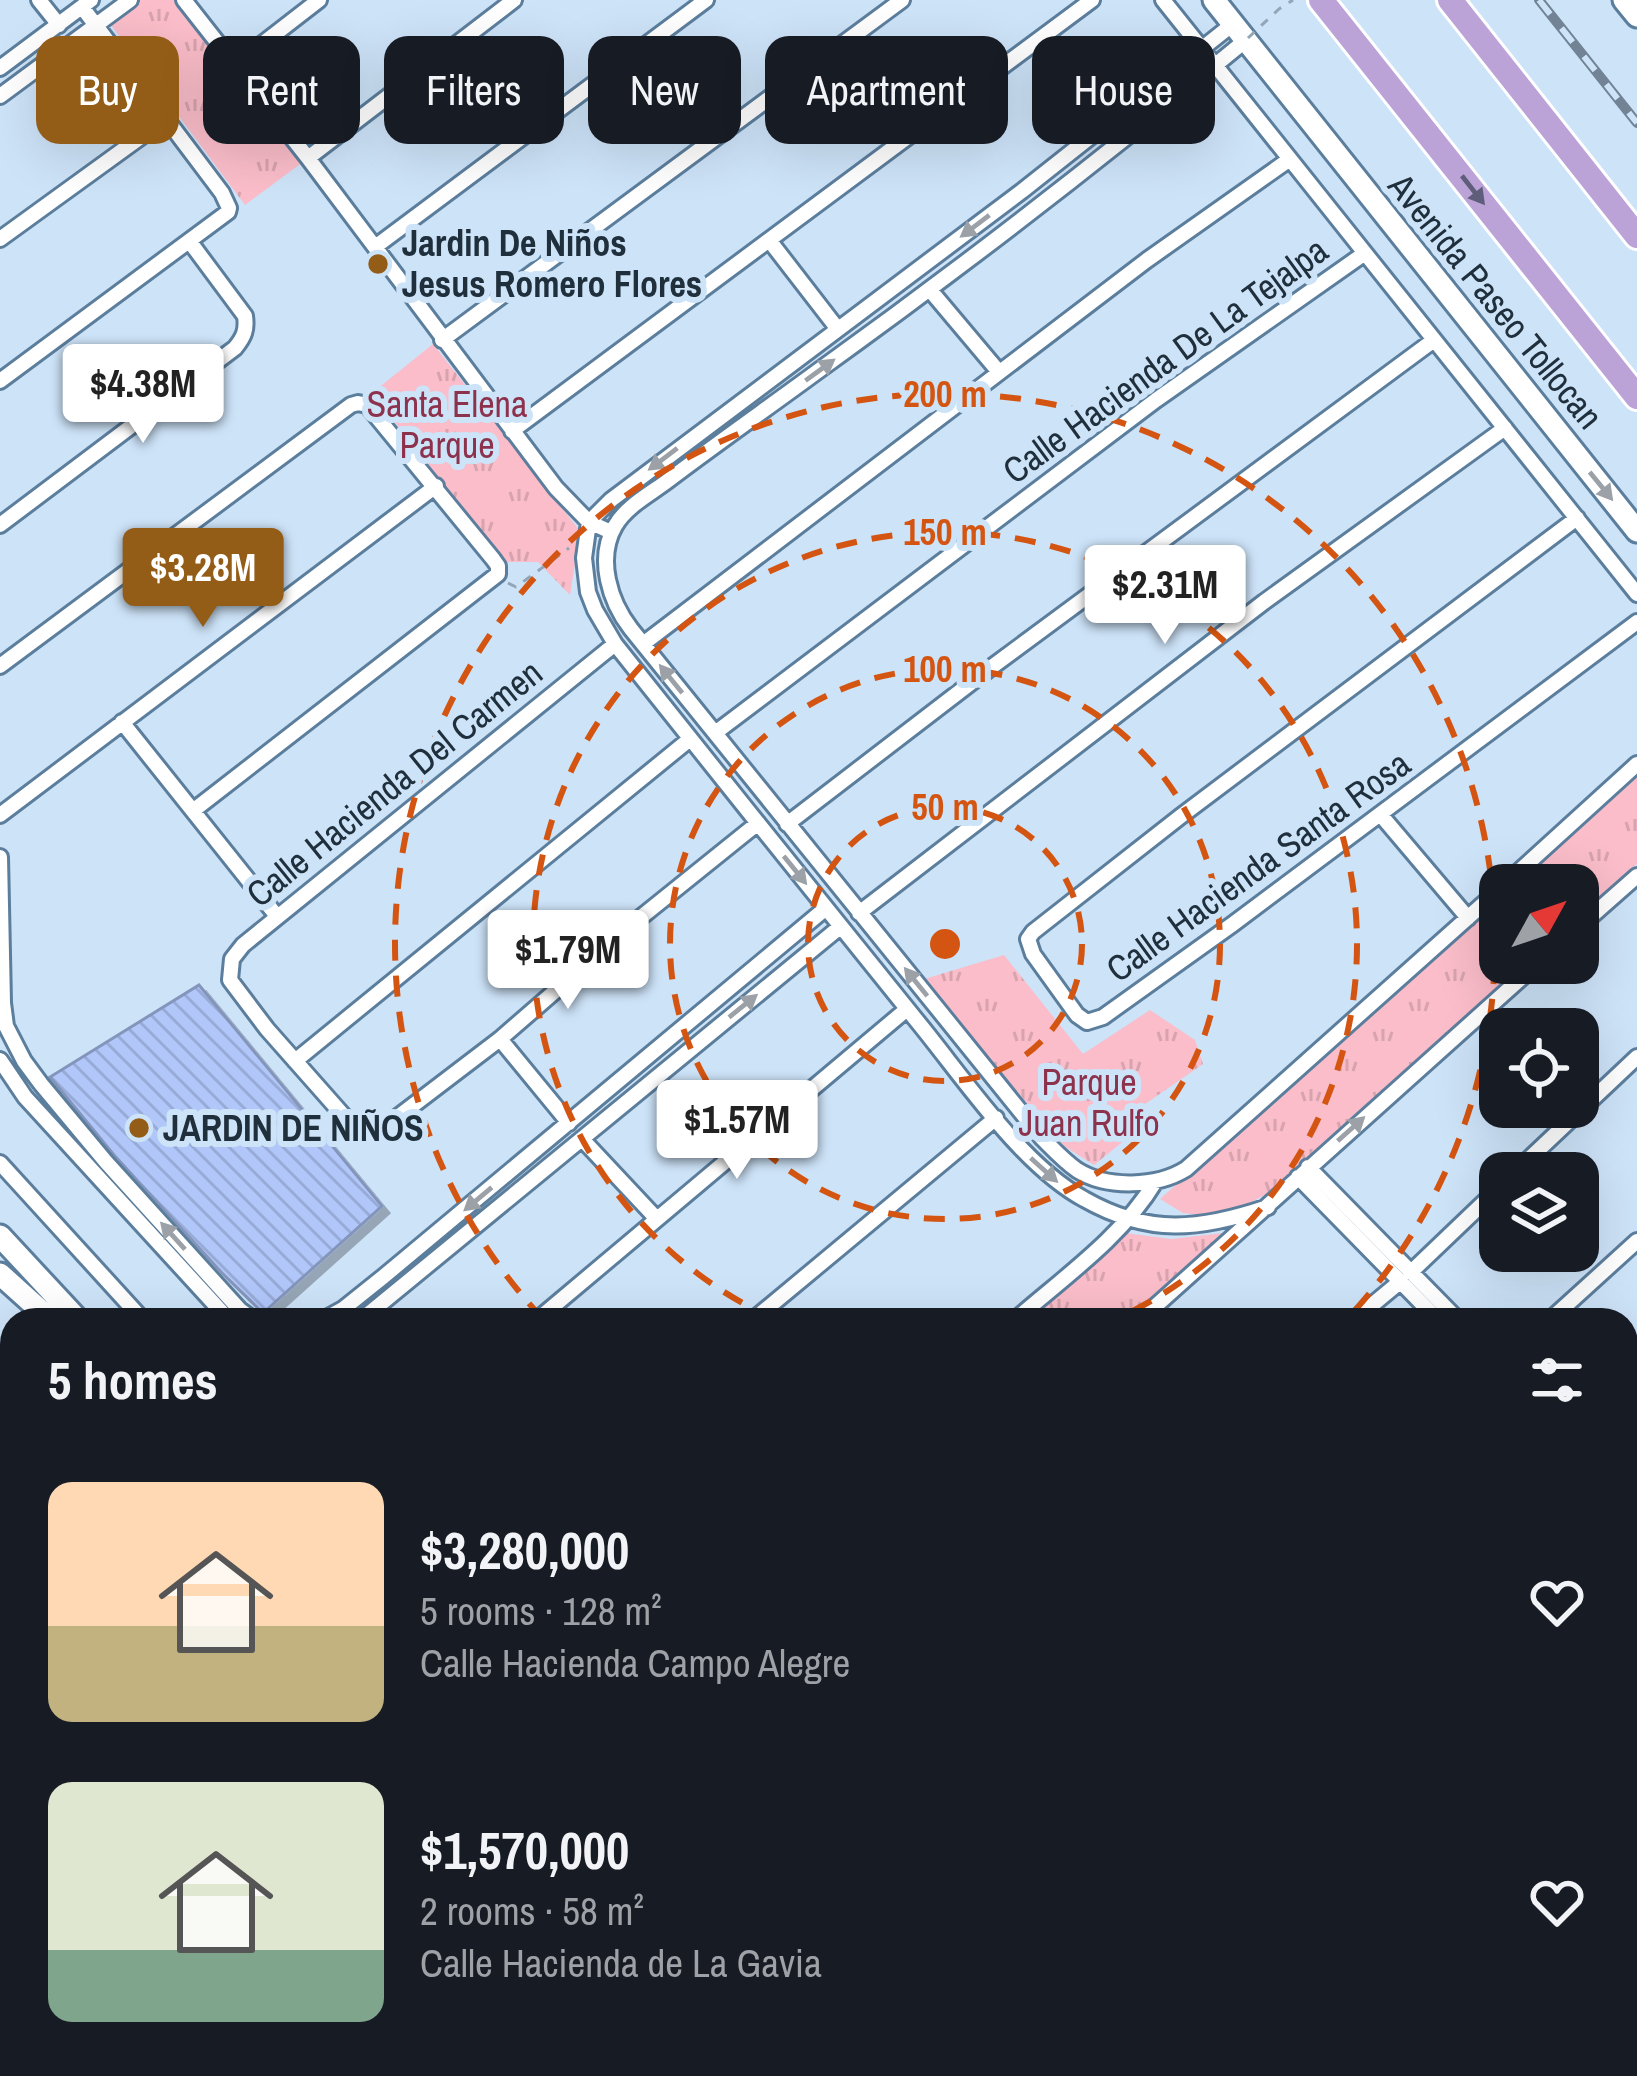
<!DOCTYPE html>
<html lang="en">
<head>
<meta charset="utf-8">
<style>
  :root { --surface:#171b24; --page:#20242c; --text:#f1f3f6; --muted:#9ea1a6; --accent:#945d17 }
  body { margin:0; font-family:"Archivo Narrow",sans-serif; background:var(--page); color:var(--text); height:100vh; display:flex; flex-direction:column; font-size:45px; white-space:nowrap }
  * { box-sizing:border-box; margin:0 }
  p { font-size:39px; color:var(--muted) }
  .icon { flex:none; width:66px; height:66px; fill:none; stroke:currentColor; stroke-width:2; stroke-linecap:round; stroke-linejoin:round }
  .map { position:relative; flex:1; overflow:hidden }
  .drawer { position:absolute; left:0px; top:1308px; width:1638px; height:768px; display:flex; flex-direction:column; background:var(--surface); border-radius:36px 36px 0 0; box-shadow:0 12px 48px #0002 }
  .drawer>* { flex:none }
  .top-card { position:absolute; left:36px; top:36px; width:1566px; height:108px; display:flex; gap:24px }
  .needle { width:78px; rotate:50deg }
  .controls { position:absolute; left:1479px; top:864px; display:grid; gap:24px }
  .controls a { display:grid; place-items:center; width:120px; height:120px; border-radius:24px; background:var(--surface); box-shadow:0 12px 48px #0002; font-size:60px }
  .price { position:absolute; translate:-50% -102px; padding:0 27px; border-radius:12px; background:#fff; color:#222; font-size:39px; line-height:78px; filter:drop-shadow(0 3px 6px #0008) }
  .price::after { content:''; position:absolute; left:50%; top:72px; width:36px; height:27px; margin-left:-18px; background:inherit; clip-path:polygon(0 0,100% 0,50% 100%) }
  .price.on { background:var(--accent); color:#fff }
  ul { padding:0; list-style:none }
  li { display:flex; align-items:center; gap:36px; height:300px; padding:0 48px }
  li span { display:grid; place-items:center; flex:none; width:336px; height:240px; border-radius:24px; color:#555 }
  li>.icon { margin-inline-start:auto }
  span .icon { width:144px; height:144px; fill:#fffc; stroke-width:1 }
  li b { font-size:51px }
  h2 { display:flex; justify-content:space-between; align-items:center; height:144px; padding:0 48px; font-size:51px }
  .pill { padding:0 42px; border-radius:24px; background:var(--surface); box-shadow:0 12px 48px #0002; font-size:42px; line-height:108px }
  .pill.on { background:var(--accent); color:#fff }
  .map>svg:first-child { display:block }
</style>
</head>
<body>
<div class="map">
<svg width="1637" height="2076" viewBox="0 0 1637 2076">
  <defs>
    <pattern id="grass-tufts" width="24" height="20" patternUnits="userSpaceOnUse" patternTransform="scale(3)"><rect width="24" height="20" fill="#fabdc9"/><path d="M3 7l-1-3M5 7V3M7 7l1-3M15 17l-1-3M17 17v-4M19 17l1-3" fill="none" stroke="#d6a3ae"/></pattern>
    <pattern id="building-back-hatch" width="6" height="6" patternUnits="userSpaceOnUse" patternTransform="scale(3)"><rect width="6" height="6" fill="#b1c7fa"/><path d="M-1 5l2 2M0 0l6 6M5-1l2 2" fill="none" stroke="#98abd7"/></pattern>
    <filter id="shadow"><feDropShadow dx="7" dy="7" stdDeviation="0" flood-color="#0004"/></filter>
  </defs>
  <rect width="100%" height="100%" fill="#cde3f8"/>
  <path fill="url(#grass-tufts)" d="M137,0H178L303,162L245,205L108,21Z
    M433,344L580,531L570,595L538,562H505L372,393Z
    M1637,776V864L1578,917V885H1512Z
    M1500,896V963H1526L1268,1193L1235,1211L1209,1216L1183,1213L1160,1199Z
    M1004,955L1083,1054L1150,1010L1195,1040L1203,1064L1138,1109L1131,1135L1094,1165L1064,1146L921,980Z
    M1118,1232L1171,1239L1232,1232L1129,1320H1024Z"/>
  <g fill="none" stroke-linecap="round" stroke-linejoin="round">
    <path stroke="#9bb573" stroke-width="18" d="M0,1763L12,1775
      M281,2064L294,2076"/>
  </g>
  <path fill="url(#building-back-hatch)" stroke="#8495bc" stroke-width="3" filter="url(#shadow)" d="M199,985L382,1206L263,1313L222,1273L114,1155L50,1077Z"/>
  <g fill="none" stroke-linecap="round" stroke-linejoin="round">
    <defs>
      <path id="minor" d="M39,0L59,25
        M184,0L308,158L556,488L589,522L611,532
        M1163,0L1637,594
        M1233,24L1022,191L611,500L589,522L584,558L588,592L595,610L615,644C715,770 816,896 917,1021C963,1077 1021,1165 1084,1199C1149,1236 1200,1230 1268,1207
        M1246,40C1107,155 964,266 818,371C769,407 719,442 670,479C652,493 626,506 615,526C596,559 610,602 631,629L1042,1138C1053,1149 1064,1161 1077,1170C1107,1189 1157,1187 1186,1169L1500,889
        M235,65L319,0
        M0,68L91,0
        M0,96L130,0
        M308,158L514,0
        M0,239L167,118
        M769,240L837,328
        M375,247L706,0
        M930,290L999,372
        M442,340L902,0
        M0,381L228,212L229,208L222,193L82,7
        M512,431L1092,0
        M1577,518L1181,816L1033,932L1028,939L1033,954L1077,1015L1087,1022L1103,1017L1233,924L1637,622
        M0,525L235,348C244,337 247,330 245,316L190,242
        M615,644L243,945L232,959L230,980L267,1029L358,1132H378L500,1039L630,926L758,823
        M643,644L1147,260L1290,159
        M0,666L351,405L358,403L367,405L493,559L498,566V574L194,810
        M122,722L276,915
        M715,733L1156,400L1365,253
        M1380,814L1468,918
        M0,815L436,486
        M787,824L989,669L1434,340
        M0,857L3,1003L6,1026L24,1061L41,1084L106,1162L240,1310L254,1320
        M1504,885L1637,764
        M859,913L1264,602L1505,428
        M1578,928L1637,876
        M500,1039L569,1123
        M0,1060L25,1097L229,1320
        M295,1061L690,739
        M582,1139L656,1218
        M0,1163L143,1320
        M1308,1167L1458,1320
        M1514,1173L1637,1057
        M1298,1177L1438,1320
        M1411,1272L1500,1187
        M323,1320L343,1309L383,1277L826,908
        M361,1320L840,927
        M537,1320L907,1009
        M753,1320L996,1118
        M1015,1320C1063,1278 1122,1237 1155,1182
        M1140,1320L1538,963
        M1354,1320L1401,1281
        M1550,1320L1637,1241
        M1626,1642L1637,1655
        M0,1909L12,1897
        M818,2064L829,2076
        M1245,2064L1255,2076
        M1610,2064L1620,2076"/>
      <path id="secondary" d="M1214,0L1637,531
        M1624,0L1637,16
        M0,1236L78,1320
        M0,1274L51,1320
        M1626,1476L1637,1463
        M0,1600L12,1613
        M432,2064L443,2076
        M776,2064L788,2076
        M1120,2076L1132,2064"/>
      <path id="trunk" d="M1321,0L1637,397
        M1450,0L1637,236"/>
    </defs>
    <use href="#minor" stroke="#5c7e9d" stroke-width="20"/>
    <use href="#secondary" stroke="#5c7e9d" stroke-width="27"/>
    <use href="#trunk" stroke="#fff" stroke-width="30"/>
    <path stroke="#92a6b8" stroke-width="3" stroke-dasharray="9 9" stroke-linecap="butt" d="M508,583L516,587L569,548"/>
    <use href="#minor" stroke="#fff" stroke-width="14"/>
    <use href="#secondary" stroke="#fff" stroke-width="21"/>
    <use href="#trunk" stroke="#bca3d7" stroke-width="24"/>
    <defs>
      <path id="rail" d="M1539,0L1637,123
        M0,1566L12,1579
        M480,2064L492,2076"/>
    </defs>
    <use href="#rail" stroke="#718394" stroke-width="10"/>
    <use href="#rail" stroke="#cde3f8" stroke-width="6" stroke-dasharray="18" stroke-linecap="butt"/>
    <path stroke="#92a6b8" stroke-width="3" stroke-dasharray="9 9" stroke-linecap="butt" d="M1248,38L1279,9L1293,0"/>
  </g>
  <defs><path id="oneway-solid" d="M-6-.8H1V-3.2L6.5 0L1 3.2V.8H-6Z" transform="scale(3)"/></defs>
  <use fill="#5e5d7a" href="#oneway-solid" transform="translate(1473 190) rotate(52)"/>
  <g fill="#9ba1a7">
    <use href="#oneway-solid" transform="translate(975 226) rotate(143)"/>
    <use href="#oneway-solid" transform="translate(820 370) rotate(-36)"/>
    <use href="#oneway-solid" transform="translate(663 459) rotate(143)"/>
    <use href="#oneway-solid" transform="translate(1601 486) rotate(51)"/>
    <use href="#oneway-solid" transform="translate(671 679) rotate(-129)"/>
    <use href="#oneway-solid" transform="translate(795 870) rotate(51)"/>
    <use href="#oneway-solid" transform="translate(916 982) rotate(-129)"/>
    <use href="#oneway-solid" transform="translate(743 1006) rotate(-39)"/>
    <use href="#oneway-solid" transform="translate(1351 1129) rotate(-42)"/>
    <use href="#oneway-solid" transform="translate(1044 1170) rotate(42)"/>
    <use href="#oneway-solid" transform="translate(478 1199) rotate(140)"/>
    <use href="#oneway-solid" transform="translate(173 1236) rotate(-132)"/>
  </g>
  <g fill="none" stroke="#d45511" stroke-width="6" stroke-dasharray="21 15">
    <circle cx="945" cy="944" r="137"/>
    <circle cx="945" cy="944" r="275"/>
    <path d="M774 1319A412 412 0 1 1 1116 1319"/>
    <path d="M543 1319A550 550 0 1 1 1347 1319"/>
  </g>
  <g fill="#945d17" stroke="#cde3f8" stroke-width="4.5">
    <circle cx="378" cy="264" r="12"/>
    <circle cx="139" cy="1128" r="12"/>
  </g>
  <g text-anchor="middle" stroke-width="12" stroke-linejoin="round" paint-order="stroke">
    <g font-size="36" font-weight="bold" fill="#202f3c" stroke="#cde3f8" text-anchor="start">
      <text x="402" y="256">Jardin De Niños<tspan x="402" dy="41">Jesus Romero Flores</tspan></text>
      <text x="163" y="1141">JARDIN DE NIÑOS</text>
    </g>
    <g font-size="36" fill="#202f3c" stroke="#cde3f8">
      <text transform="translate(1496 301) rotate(51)" y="13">Avenida Paseo Tollocan</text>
      <text transform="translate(1165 360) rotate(-36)" y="13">Calle Hacienda De La Tejalpa</text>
      <text transform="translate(394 783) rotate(-39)" y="13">Calle Hacienda Del Carmen</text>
      <text transform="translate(1258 866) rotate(-36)" y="13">Calle Hacienda Santa Rosa</text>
    </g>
    <g font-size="36" fill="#8d324c" stroke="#cde3f8">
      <text x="447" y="417">Santa Elena<tspan x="447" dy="41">Parque</tspan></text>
      <text x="1089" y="1095">Parque<tspan x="1089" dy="41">Juan Rulfo</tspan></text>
    </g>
  </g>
  <circle cx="945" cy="944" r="18" fill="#d45511" stroke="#cde3f8" stroke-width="6"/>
  <g font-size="36" text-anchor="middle" font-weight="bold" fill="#d45511" stroke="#cde3f8" stroke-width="12" stroke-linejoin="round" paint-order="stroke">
    <text x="945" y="407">200 m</text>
    <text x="945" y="545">150 m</text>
    <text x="945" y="682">100 m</text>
    <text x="945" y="820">50 m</text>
  </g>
</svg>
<div class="controls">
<a><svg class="needle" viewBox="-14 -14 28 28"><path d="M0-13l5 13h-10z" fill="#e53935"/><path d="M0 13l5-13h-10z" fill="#9ea1a6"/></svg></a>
<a><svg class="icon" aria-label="locate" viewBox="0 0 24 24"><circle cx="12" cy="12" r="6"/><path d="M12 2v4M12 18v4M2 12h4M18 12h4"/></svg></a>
<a><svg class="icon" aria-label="layers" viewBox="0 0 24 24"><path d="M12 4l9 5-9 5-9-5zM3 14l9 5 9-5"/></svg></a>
</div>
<b class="price" style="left:143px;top:446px">$4.38M</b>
<b class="price on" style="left:203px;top:630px">$3.28M</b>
<b class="price" style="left:1165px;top:647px">$2.31M</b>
<b class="price" style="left:568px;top:1012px">$1.79M</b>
<b class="price" style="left:737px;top:1182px">$1.57M</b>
<div class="top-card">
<a class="pill on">Buy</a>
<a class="pill">Rent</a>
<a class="pill">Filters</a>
<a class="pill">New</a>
<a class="pill">Apartment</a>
<a class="pill">House</a>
</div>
<section class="drawer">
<h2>5 homes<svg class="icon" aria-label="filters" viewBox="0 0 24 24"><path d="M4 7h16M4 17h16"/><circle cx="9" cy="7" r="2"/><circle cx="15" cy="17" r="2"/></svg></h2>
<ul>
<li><span style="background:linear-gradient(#ffd9b3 60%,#c2b280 0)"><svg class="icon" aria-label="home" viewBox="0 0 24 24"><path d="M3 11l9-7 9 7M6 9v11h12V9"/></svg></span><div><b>$3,280,000</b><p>5 rooms · 128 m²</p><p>Calle Hacienda Campo Alegre</p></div><svg class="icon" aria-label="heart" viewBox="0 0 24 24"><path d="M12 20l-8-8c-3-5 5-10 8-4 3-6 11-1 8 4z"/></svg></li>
<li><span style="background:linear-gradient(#dfe7d0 70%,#7fa58c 0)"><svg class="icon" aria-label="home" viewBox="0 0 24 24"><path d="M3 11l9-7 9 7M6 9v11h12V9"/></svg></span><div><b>$1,570,000</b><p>2 rooms · 58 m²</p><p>Calle Hacienda de La Gavia</p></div><svg class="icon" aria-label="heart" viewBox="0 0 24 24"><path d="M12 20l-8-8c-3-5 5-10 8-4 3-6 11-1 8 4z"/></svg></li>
</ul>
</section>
</div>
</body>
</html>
